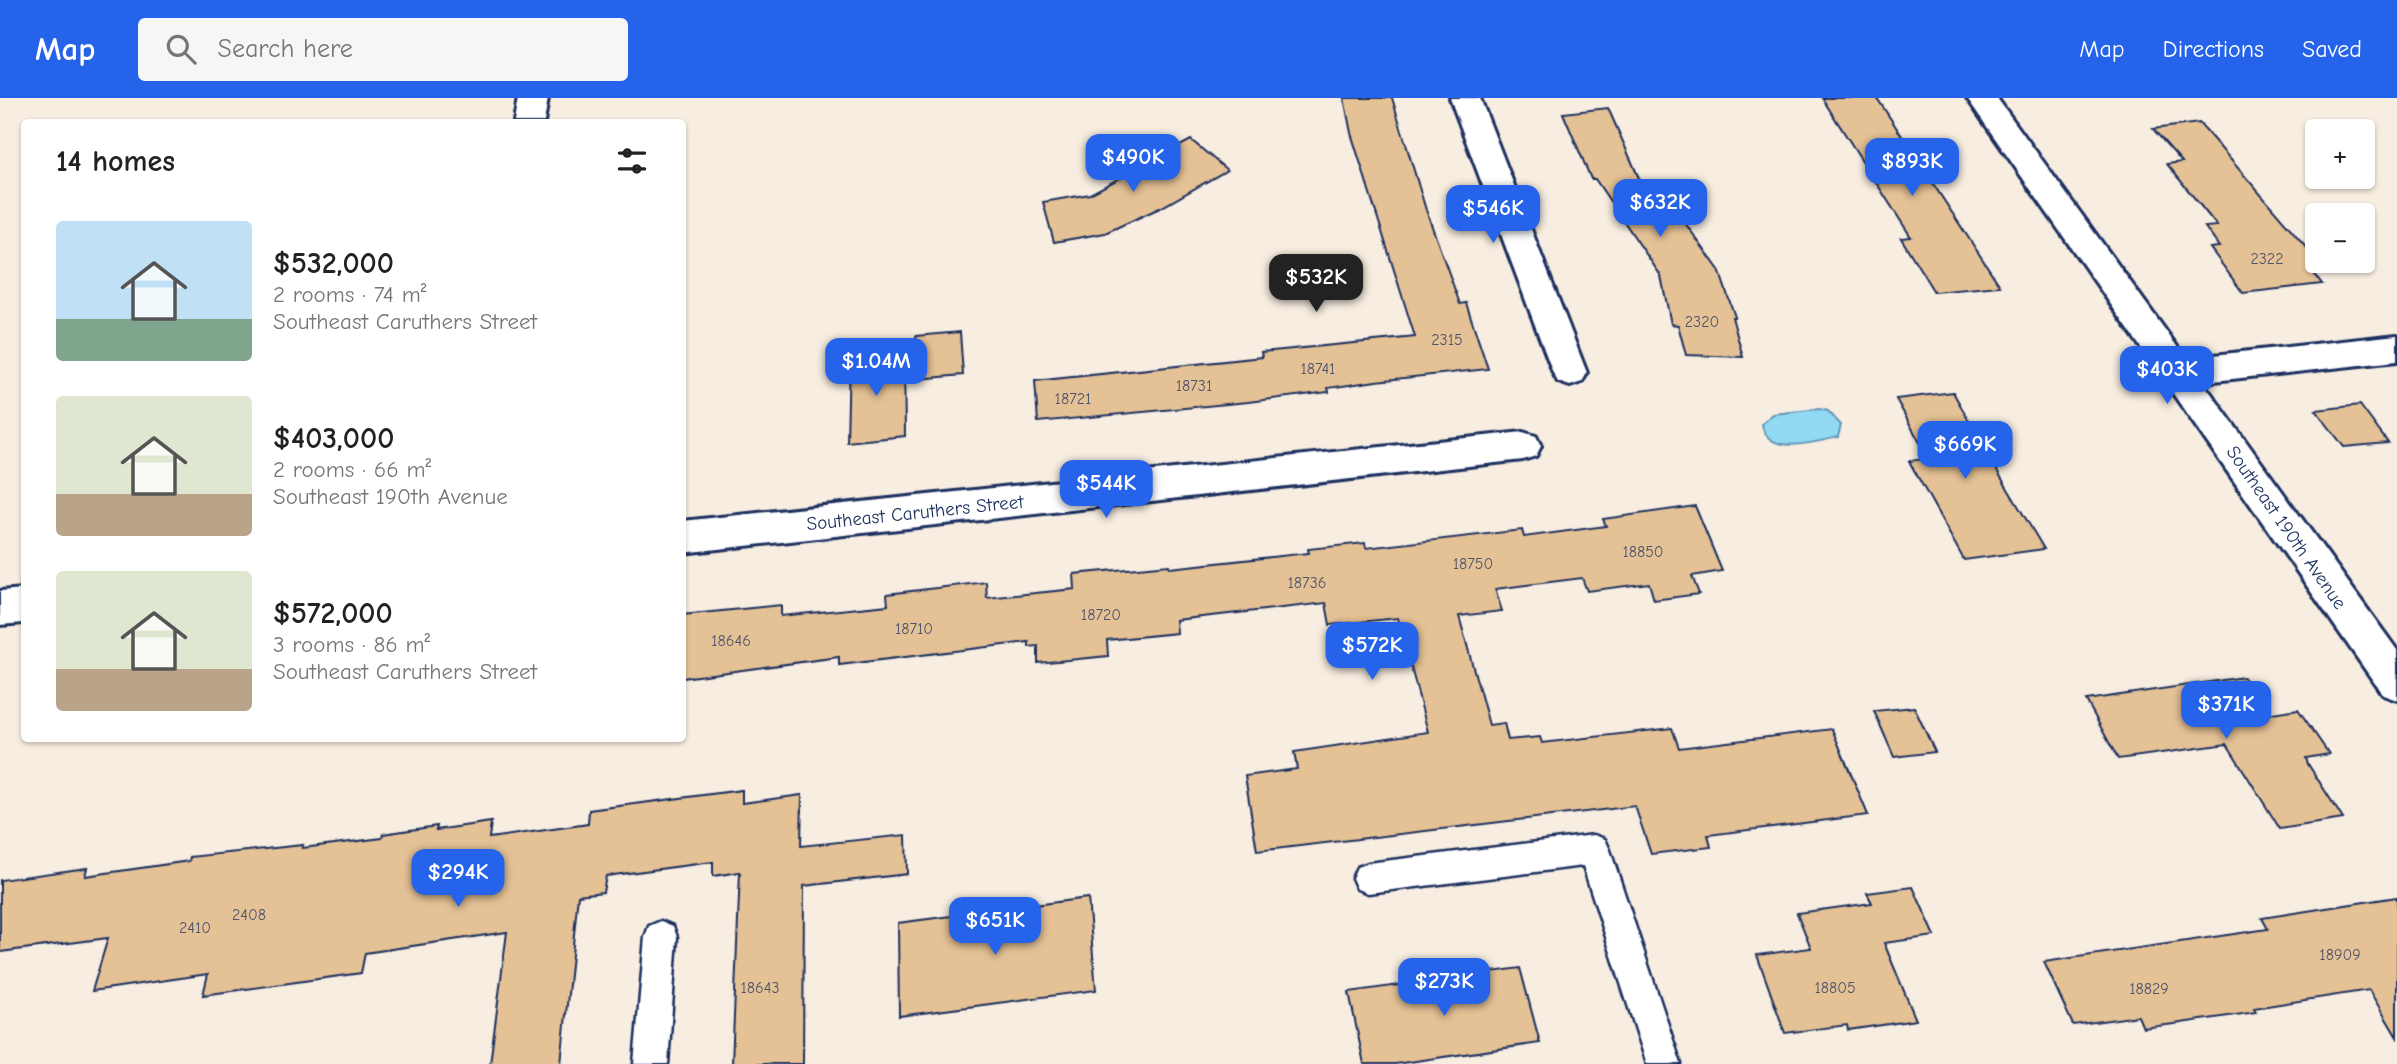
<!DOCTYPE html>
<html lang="en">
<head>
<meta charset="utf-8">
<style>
  :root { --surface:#fff; --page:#f6f6f6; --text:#222; --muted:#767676; --accent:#2563eb }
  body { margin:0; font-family:"Comic Neue",sans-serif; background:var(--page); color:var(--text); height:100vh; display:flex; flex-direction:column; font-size:26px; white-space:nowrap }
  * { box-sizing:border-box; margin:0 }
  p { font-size:23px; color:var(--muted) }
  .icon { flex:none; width:38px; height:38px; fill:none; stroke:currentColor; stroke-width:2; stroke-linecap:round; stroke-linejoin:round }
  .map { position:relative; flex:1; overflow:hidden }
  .panel { position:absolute; left:21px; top:21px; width:665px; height:623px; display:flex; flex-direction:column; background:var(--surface); border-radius:7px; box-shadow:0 2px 5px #0004 }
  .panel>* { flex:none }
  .tools { position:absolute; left:2305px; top:21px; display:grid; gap:14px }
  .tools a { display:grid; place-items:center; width:70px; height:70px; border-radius:7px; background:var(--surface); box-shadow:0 2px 5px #0004; font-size:35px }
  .price { position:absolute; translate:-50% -60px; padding:0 16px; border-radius:14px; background:var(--accent); color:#fff; font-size:23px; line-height:46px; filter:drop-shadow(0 2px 4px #0008) }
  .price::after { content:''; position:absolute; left:50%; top:42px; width:21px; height:16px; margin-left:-10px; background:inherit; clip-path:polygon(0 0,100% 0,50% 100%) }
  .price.active { background:#222; color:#fff }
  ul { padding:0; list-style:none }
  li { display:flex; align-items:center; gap:21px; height:175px; padding:0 35px }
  li span { display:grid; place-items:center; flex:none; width:196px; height:140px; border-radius:7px; color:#555 }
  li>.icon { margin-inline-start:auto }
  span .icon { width:84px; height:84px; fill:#fffc; stroke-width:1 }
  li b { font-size:30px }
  h2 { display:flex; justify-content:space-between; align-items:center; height:84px; padding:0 35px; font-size:30px }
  header { display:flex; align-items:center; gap:42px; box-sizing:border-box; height:98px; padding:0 35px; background:var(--accent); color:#fff }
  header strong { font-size:33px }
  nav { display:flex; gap:38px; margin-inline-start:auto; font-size:24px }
  .search { width:490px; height:63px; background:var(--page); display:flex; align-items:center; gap:18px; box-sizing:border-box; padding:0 24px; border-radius:7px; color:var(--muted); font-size:26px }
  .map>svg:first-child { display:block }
</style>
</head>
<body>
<header>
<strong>Map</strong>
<div class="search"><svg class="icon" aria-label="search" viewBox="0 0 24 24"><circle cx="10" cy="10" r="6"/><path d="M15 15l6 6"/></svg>Search here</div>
<nav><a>Map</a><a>Directions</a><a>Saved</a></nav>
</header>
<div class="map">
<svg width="2397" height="966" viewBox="0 0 2397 966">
  <rect width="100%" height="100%" fill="#f7ede0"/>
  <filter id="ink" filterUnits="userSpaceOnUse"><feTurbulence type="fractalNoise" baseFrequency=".0143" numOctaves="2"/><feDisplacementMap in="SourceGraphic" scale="14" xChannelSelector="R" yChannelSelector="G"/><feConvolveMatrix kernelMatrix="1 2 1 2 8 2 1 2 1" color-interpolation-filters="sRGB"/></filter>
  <g filter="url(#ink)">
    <path fill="#92daf4" stroke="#6296b8" stroke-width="2" d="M1819,311L1828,313L1841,327L1838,339C1816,344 1766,359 1762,326L1773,316Z"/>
    <path fill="#e5c296" stroke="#1b2f5e" stroke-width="2" d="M1344,0H1392L1426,112L1460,206L1466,205L1488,271L1376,283L1328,290L1329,294L1248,304L1038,324L1035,283L1262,259L1261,254L1415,239L1351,35Z
      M1822,0H1877L2000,188L1934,194L1901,140L1911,139Z
      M1608,10L1646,96L1662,93L1719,172L1735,219H1732L1743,259L1686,257L1678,227L1671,226L1661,178L1595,81H1591L1563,15Z
      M2199,25L2327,173L2313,174L2322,186L2243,195L2210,150L2219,149L2205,129L2217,128L2167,66L2182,64L2153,31Z
      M1191,42L1227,72L1162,109L1105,135L1054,144L1043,104L1090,96Z
      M960,234L963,277L918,281L916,238Z
      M904,255L905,338L847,344L849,261Z
      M1953,294L1990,361L2044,451L1964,462L1909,363L1925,361L1921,352H1924L1896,301Z
      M2360,307L2388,345L2344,349L2316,312Z
      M1695,408L1722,473L1692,478L1699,496L1654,502L1649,485L1587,493L1582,480L1495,491L1502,513L1459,518L1489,627L1504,625L1508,642L1540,639L1542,645L1672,630L1679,650L1832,631L1868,717L1708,737L1711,749L1651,756L1635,708L1257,753L1245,678L1297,671L1294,654L1428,634L1398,520L1330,527L1326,505L1176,522L1177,535L1107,542L1108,558L1038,565V548L1029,549V544L839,567V559L682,580V517L781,507V518L888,507L887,496L986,484L987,500L1075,491L1074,476L1169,467L1170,470L1309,455L1308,451L1365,445L1366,450L1522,432L1524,439L1606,428L1603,421Z
      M2243,579L2266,616L2298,611L2329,656L2306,660L2308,666L2343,721L2280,731L2227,646L2118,661L2086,602Z
      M1914,609L1935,654L1894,659L1874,613Z
      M742,692V705L802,697L801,748L906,737L907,776L804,788L803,966H732L740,774L713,778V764L606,778L603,794L578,797L561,966H490L507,834L365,855L361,875L203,897L208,876L92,893L108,840L0,854V782L87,770L85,778L189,763L190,759L303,747L302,750L382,740L383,736L437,728L436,732L491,724L489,740L588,726L589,712Z
      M1913,789L1935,838L1884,845L1916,922L1848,932L1847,927L1785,935L1757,857L1811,850L1797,815L1872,805L1867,795Z
      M2397,799V939L2369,892L2254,910L2256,914L2174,926L2143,930L2138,918L2073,927L2044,864L2268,831L2262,820Z
      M1088,800L1096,892L899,918L898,825Z
      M1520,870L1540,945L1395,966H1364L1349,894Z"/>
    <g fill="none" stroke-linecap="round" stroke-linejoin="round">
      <defs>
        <path id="lane" d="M1594,737L1605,741L1610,752L1681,966H1647L1583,768L1368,795L1357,791L1352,780L1357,769L1368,765Z
          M661,823L673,828L677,839L668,966H634L645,839L649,828Z"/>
        <path id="street" d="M518,0H548L544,24H514Z
          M1450,0H1480L1587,275L1582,284L1570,288L1558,284L1553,275Z
          M2397,237V263L2177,287L2165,283L2160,274L2165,265L2177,261Z
          M1523,334L1536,338L1541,348L1536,358L1523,362L682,455V423Z
          M24,491V525L0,527V493Z"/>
        <path id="secondary" d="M1967,0H1997L2397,552V602L2383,597Z"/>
      </defs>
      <use href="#lane" stroke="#1b2f5e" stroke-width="5"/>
      <use href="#street" stroke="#1b2f5e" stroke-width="6"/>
      <use href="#secondary" stroke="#1b2f5e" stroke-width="6"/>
      <use href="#lane" fill="#fff" fill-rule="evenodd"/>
      <use href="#street" fill="#fff" fill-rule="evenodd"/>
      <use href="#secondary" fill="#fff" fill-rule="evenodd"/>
    </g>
  </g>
  <g text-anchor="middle" stroke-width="6" stroke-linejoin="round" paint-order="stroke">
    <g font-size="16" fill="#4e546c">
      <text x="2267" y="166">2322</text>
      <text x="1702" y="229">2320</text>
      <text x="1447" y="247">2315</text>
      <text x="1318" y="276">18741</text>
      <text x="1194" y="293">18731</text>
      <text x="1073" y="306">18721</text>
      <text x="1643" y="459">18850</text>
      <text x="1473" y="471">18750</text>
      <text x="1307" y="490">18736</text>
      <text x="1101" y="522">18720</text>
      <text x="914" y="536">18710</text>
      <text x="731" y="548">18646</text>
      <text x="249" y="822">2408</text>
      <text x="195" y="835">2410</text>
      <text x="2340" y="862">18909</text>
      <text x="760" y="895">18643</text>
      <text x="1835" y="895">18805</text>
      <text x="2149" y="896">18829</text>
    </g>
    <g font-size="19" fill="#1b2f5e" stroke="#fff">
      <text transform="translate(915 414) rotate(-6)" y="7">Southeast Caruthers Street</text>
      <text transform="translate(2287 429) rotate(55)" y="7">Southeast 190th Avenue</text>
    </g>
  </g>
</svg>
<div class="tools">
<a>+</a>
<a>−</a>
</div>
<b class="price" style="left:1133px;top:96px">$490K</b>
<b class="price" style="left:1912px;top:100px">$893K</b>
<b class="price" style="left:1660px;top:141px">$632K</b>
<b class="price" style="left:1493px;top:147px">$546K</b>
<b class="price active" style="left:1316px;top:216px">$532K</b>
<b class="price" style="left:876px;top:300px">$1.04M</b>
<b class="price" style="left:2167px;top:308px">$403K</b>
<b class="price" style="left:1965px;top:383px">$669K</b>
<b class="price" style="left:1106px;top:422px">$544K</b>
<b class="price" style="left:1372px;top:584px">$572K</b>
<b class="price" style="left:2226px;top:643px">$371K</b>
<b class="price" style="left:458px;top:811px">$294K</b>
<b class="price" style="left:995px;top:859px">$651K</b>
<b class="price" style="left:1444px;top:920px">$273K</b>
<section class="panel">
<h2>14 homes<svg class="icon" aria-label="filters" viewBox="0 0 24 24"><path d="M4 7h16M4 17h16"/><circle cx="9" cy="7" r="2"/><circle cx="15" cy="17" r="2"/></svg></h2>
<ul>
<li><span style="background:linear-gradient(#bfe0f5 70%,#7fa58c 0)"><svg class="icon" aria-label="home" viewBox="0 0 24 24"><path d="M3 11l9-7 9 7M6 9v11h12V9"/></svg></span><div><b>$532,000</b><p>2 rooms · 74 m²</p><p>Southeast Caruthers Street</p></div></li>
<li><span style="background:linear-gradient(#dfe7d0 70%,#b9a48a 0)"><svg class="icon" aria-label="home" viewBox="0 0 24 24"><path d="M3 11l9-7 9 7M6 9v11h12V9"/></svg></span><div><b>$403,000</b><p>2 rooms · 66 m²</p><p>Southeast 190th Avenue</p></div></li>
<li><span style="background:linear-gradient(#dfe7d0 70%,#b9a48a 0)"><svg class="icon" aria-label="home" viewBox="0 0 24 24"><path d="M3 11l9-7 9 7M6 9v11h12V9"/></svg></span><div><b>$572,000</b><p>3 rooms · 86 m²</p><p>Southeast Caruthers Street</p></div></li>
</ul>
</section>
</div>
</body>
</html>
